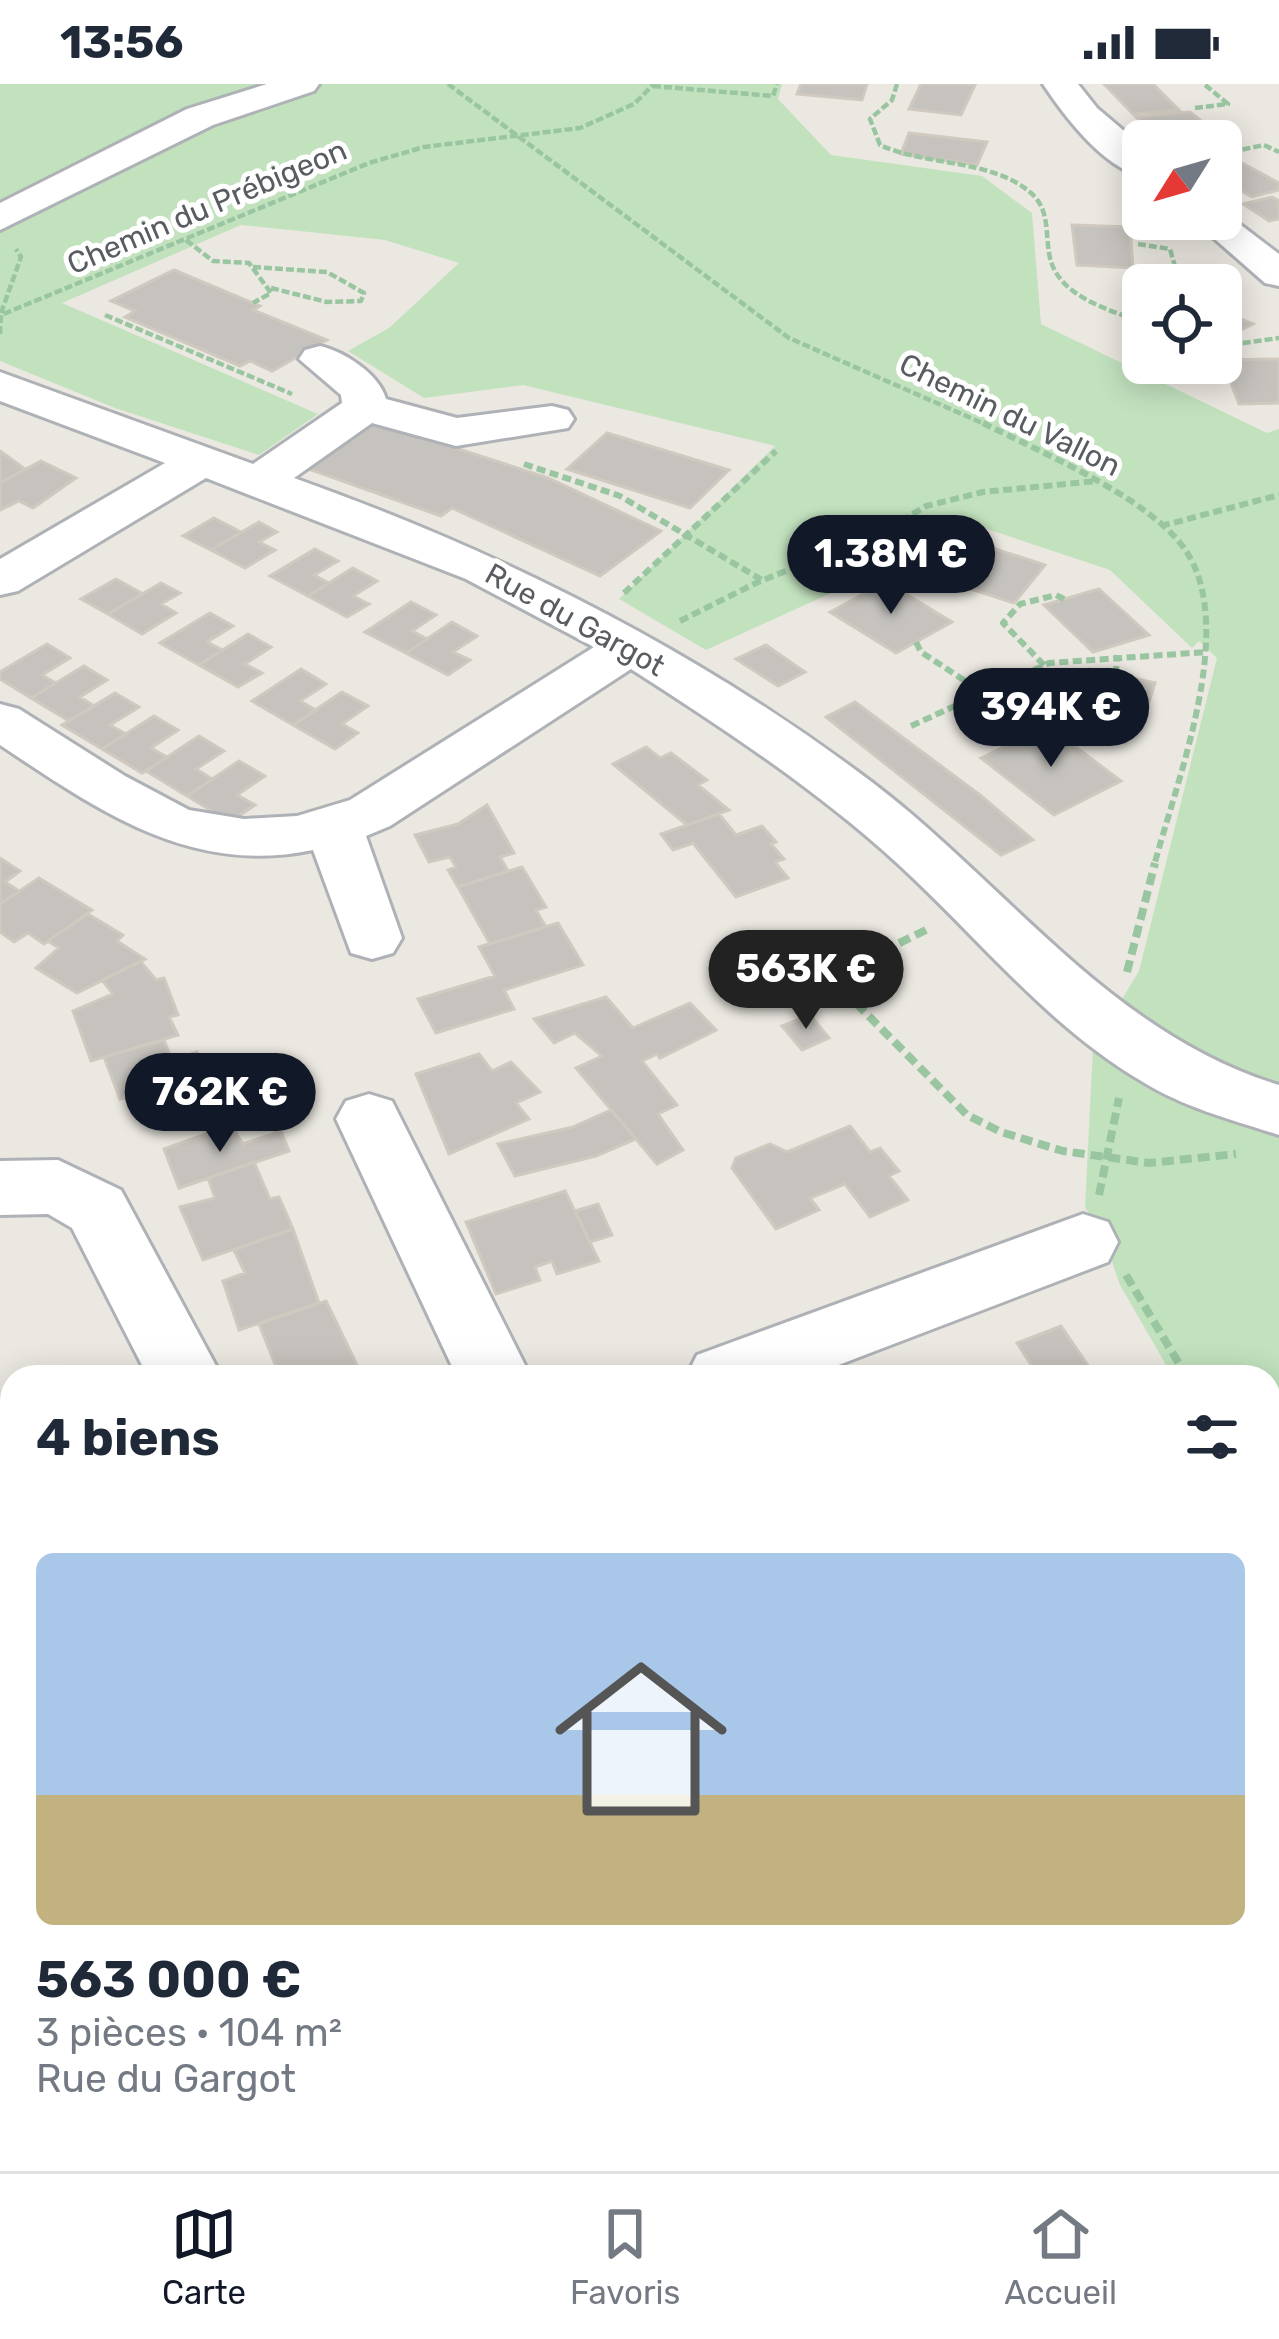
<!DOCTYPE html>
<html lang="fr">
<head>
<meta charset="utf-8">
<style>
  :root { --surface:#fff; --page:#f6f6f7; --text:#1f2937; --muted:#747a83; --line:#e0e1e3; --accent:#111827 }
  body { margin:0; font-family:Rubik,sans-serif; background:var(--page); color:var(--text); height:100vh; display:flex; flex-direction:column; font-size:45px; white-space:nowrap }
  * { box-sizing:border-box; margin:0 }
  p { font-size:39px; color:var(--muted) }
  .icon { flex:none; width:66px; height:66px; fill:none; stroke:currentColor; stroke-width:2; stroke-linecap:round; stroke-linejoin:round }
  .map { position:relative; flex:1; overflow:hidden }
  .panel { position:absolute; left:0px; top:1281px; width:1281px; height:807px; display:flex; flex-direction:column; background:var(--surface); border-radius:36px 36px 0 0; box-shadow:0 6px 30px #0003 }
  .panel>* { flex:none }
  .needle { width:78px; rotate:233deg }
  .tools { position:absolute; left:1122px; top:36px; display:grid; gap:24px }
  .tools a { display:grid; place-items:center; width:120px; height:120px; border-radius:18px; background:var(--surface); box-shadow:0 6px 30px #0003; font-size:60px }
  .price { position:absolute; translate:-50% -102px; padding:0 27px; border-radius:42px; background:var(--accent); color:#fff; font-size:39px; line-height:78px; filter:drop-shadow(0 3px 6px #0008) }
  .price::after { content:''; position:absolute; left:50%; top:72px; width:36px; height:27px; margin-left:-18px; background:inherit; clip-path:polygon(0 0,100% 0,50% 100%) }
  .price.on { background:#222; color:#fff }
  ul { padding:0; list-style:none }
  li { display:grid; align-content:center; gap:24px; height:636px; padding:0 36px }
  li span { display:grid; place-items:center; height:372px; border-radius:18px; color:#555 }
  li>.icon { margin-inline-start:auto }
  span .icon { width:216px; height:216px; fill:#fffc; stroke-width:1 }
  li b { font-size:51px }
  h2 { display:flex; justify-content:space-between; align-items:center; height:144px; padding:0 36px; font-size:51px }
  .status { display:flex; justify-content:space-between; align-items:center; height:84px; padding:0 60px; background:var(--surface); direction:ltr }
  .status svg { height:33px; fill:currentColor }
  .tab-bar { display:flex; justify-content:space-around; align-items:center; height:168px; border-top:3px solid var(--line); background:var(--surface); font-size:33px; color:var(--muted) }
  .tab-bar a { display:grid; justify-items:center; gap:6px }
  .tab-bar .on { color:var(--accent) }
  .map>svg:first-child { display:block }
</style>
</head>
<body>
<div class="status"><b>13:56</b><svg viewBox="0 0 49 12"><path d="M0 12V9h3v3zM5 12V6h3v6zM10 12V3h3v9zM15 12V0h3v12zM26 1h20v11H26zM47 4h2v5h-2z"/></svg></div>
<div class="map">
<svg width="1279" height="2087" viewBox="0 0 1279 2087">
  <rect width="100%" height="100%" fill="#ebe8e1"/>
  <path fill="#c2e2be" d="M0,0H782L778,15L831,71L982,92L1032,129L1041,240L1267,349L1279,345V1475L1269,1457V1293H1173L1120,1201L1103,1151L1085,1123L1093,963L1139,887L1217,574L1199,557L1192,564L1110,486L978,442L706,566L619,515L775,362L523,301L424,314L348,267L389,244L459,179L385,156L241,141L62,219L318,330L259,371L115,324L0,277Z"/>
  <path fill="#c6c3be" stroke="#cfc9bf" stroke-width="3" d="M801,0H867L862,16L797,10Z
    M921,0H966L975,1L961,31L909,25Z
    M1104,0H1153L1179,26L1133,30Z
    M1190,28L1216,49L1157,56L1136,33Z
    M909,49L987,58L977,81L901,70Z
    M1242,79L1279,99V106L1252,113L1221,95V85Z
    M1272,113L1279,117V135L1269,137L1243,120Z
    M1072,141L1130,143L1133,184L1077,181Z
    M174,186L260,222L253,226L327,256L272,287L250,277L240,282L125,233L135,227L111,217Z
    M1221,227L1253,240L1221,256Z
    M1279,275V319L1239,320L1222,276Z
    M366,335L548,394L661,447L600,492L452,424L441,432L303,383Z
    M607,349L729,386L690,424L567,385Z
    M0,367L25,385L0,399Z
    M41,377L76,394L33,424L19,417L0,426V399Z
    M214,434L241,448L211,466L183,452Z
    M259,438L277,448L259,458L275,466L245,484L211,466Z
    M964,455L1045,481L1014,519L931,492Z
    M315,465L338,477L314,491L329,499L308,512L270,492Z
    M353,484L377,497L353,512L369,520L347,533L308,512Z
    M116,495L143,510L108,530L81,515Z
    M886,498L952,538L896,569L830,528Z
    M161,499L180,509L161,520L176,529L142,550L108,530Z
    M1099,505L1149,551L1093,568L1044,521Z
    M411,518L436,531L412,547L427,555L406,569L365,548Z
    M210,529L233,542L207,558L222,566L199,581L160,559Z
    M452,538L477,552L453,568L470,576L448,591L406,569Z
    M248,550L271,563L245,580L262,589L238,603L199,581Z
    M47,560L70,574L42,591L56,599L31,614L0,595V588Z
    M766,561L805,588L778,602L736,575Z
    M84,582L107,596L80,613L94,622L69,637L31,614Z
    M301,585L326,600L300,617L316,626L293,641L252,617Z
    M1089,585L1155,599L1140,647L1072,632Z
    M342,608L368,622L342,640L358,649L335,665L293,641Z
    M115,609L139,623L110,641L126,650L102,665L62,641Z
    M855,618L980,711L1033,756L1001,771L826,633Z
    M154,632L178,646L151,664L167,673L146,687L142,689L102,665Z
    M1048,642L1121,697L1054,731L981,674Z
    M199,652L224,667L196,685L212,695L187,712L146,687Z
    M646,663L660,674L671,669L707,696L698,701L729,726L687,741L613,680Z
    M239,677L265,692L237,711L255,721L230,738L187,712Z
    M487,721L514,769L500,773L508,787L458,803L448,786L456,783L450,773L429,778L415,751L458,740Z
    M719,730L736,751L762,742L776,758L771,760L784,775L775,778L788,794L736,813L693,759L673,766L661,750Z
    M0,774L20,787L5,798L19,807L0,820Z
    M522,783L546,823L536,826L546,843L490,860L458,803Z
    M39,794L92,826L44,860L28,849L14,858L0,848V820Z
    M88,830L123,851L117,857L145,875L77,909L36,884L59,864L48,857Z
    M558,839L583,881L504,906L514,925L436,949L418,915L495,892L479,863Z
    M141,878L156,896L164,894L178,931L169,933L178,951L91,977L73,927L113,910L102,896Z
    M606,913L633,944L690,919L716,946L660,974L657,970L642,977L677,1021L658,1030L683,1066L657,1080L576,984L602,972L575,949L554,959L534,935Z
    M810,931L829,954L802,966L782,942Z
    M164,956L172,976L197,968L208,996L197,999L205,1019L168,1030L136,1032L129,1012L120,1015L104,973Z
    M479,970L492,987L511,978L540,1008L516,1019L529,1035L449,1070L416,990Z
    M611,1026L636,1055L596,1072L515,1092L498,1060L573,1043Z
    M231,1041L243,1060L281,1047L289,1067L179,1104L164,1065Z
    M850,1042L870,1068L880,1064L899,1087L889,1092L908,1116L870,1133L845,1100L810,1114L819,1126L776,1145L732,1084L736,1074L770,1060L787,1068Z
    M254,1078L270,1115L279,1113L293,1145L203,1176L180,1123L215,1114L208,1094Z
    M565,1107L599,1177L557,1190L552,1177L535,1183L540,1196L496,1210L466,1138Z
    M598,1120L612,1151L590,1158L575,1127Z
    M293,1145L319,1219L239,1246L223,1197L245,1189L234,1166Z
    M326,1217L361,1289L280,1293L259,1240Z
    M1061,1242L1096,1293H1039L1017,1259Z
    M12,1334V1454L0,1459V1339Z
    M12,1679V1834L0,1816V1689Z
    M12,2048V2076H89L98,2087H0V2057Z
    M1079,2076H1140L1154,2087H1073Z"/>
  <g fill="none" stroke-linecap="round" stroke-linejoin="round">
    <defs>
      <path id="minor" d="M267,0H319L314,7L213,41L0,146V119L187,25Z
        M1043,0H1078L1097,24L1143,63V93C1103,83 1065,33 1043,0Z
        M1221,126L1279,170V202L1265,199L1192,135H1221Z
        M320,262C345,268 379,290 386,315L457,334L552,322L568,326L574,335L568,344L456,362L372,339L294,394C502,468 696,565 873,699C1008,802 1111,950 1279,1001V1051C1233,1036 1185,1024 1143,998C1047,942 978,853 897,779C816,705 723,644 631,585L390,742L366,752L402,854L393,869L372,875L351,869L313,766C190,792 98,726 0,661V620L19,625L125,692L189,726L244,735L297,732L350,716L594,563L466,495L206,394L18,507L0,511V475L165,379L0,317V288L253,380L342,319L341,311L299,275L305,266Z
        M369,1010L392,1017L531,1293H457L336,1035L346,1017Z
        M58,1076L121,1106L222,1293H148L72,1144L48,1130L0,1131V1077Z
        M1083,1130L1108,1138L1118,1158L1108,1178L807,1293H686L697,1271Z
        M12,1517V1593L0,1598V1520Z"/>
    </defs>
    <use href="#minor" stroke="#aeb2b6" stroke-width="6"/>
    <path stroke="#99c5a0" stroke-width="4.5" stroke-dasharray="8 3" stroke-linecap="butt" d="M448,0L789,254L989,342
      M897,0L892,16L870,35L880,61C925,82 993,75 1031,109C1055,130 1041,162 1055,187C1072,217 1114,227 1143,239
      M653,2L773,12L777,0
      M1195,24L1228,20L1204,0
      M1221,70L1264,61L1279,68
      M186,156L213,177L249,179L271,209L253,219
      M1138,160L1170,165L1176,186L1208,201
      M253,183L327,188L364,209L361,217L327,218L267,203
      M1140,186H1176
      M1221,213L1238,210
      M1,229L21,173L16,165
      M105,231L292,310
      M0,250L1,231L369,79L424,63L580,44L634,20L654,0
      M1221,262L1279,254
      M1165,289L1180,279"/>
    <path stroke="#99c5a0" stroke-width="6" stroke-dasharray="9 4.5" stroke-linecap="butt" d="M983,339C1040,368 1151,414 1186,467C1238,545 1176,698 1154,782
      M524,380L620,412L762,496
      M1161,442L1279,411
      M624,509L776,367
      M680,537L756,499L885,447L926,422L983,408L1097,397
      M916,558L921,568L982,608
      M1044,581L1003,539L1020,520L1056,511L1064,515
      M1116,591L1117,571
      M911,642L1049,579L1207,568"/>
    <path stroke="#99c5a0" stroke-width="8" stroke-dasharray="12 6" stroke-linecap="butt" d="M926,846L830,893L967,1031L1001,1048L1063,1067L1149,1079L1236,1070
      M1127,888L1155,779
      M1099,1111L1119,1014
      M1126,1191L1187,1293"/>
    <path stroke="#99c5a0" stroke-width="9" stroke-dasharray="15 8" stroke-linecap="butt" d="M1269,1430L1279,1447"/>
    <use href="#minor" fill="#fff" fill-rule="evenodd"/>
  </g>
  <g text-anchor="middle" stroke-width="10" stroke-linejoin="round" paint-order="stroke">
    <g font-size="30" fill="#595d61" stroke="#fff">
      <text transform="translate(207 123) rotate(-23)" y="10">Chemin du Prébigeon</text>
      <text transform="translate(1010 331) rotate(26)" y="10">Chemin du Vallon</text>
      <text transform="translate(575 536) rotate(29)" y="10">Rue du Gargot</text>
    </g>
  </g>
</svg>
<div class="tools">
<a><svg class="needle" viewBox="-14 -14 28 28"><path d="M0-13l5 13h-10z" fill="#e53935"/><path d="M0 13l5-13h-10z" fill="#747a83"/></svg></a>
<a><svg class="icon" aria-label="locate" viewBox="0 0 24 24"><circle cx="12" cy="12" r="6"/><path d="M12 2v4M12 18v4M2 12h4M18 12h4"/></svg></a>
</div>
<b class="price" style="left:891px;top:533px">1.38M €</b>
<b class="price" style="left:1051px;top:686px">394K €</b>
<b class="price on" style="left:806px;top:948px">563K €</b>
<b class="price" style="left:220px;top:1071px">762K €</b>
<section class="panel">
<h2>4 biens<svg class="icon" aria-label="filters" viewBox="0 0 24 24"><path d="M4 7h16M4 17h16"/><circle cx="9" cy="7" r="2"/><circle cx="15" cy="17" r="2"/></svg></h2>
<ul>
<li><span style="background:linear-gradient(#a9c7e8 65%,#c2b280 0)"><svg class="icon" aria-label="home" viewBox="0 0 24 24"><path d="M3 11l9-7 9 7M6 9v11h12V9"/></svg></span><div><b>563 000 €</b><p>3 pièces · 104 m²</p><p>Rue du Gargot</p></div></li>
</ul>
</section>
</div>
<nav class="tab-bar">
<a class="on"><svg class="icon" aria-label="map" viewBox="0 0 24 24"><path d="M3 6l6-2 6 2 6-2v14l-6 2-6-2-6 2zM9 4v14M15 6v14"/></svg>Carte</a>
<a><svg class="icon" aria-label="saved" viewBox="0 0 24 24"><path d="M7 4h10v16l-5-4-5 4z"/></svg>Favoris</a>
<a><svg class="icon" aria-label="home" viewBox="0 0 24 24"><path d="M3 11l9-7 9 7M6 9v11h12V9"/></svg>Accueil</a>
</nav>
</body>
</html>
